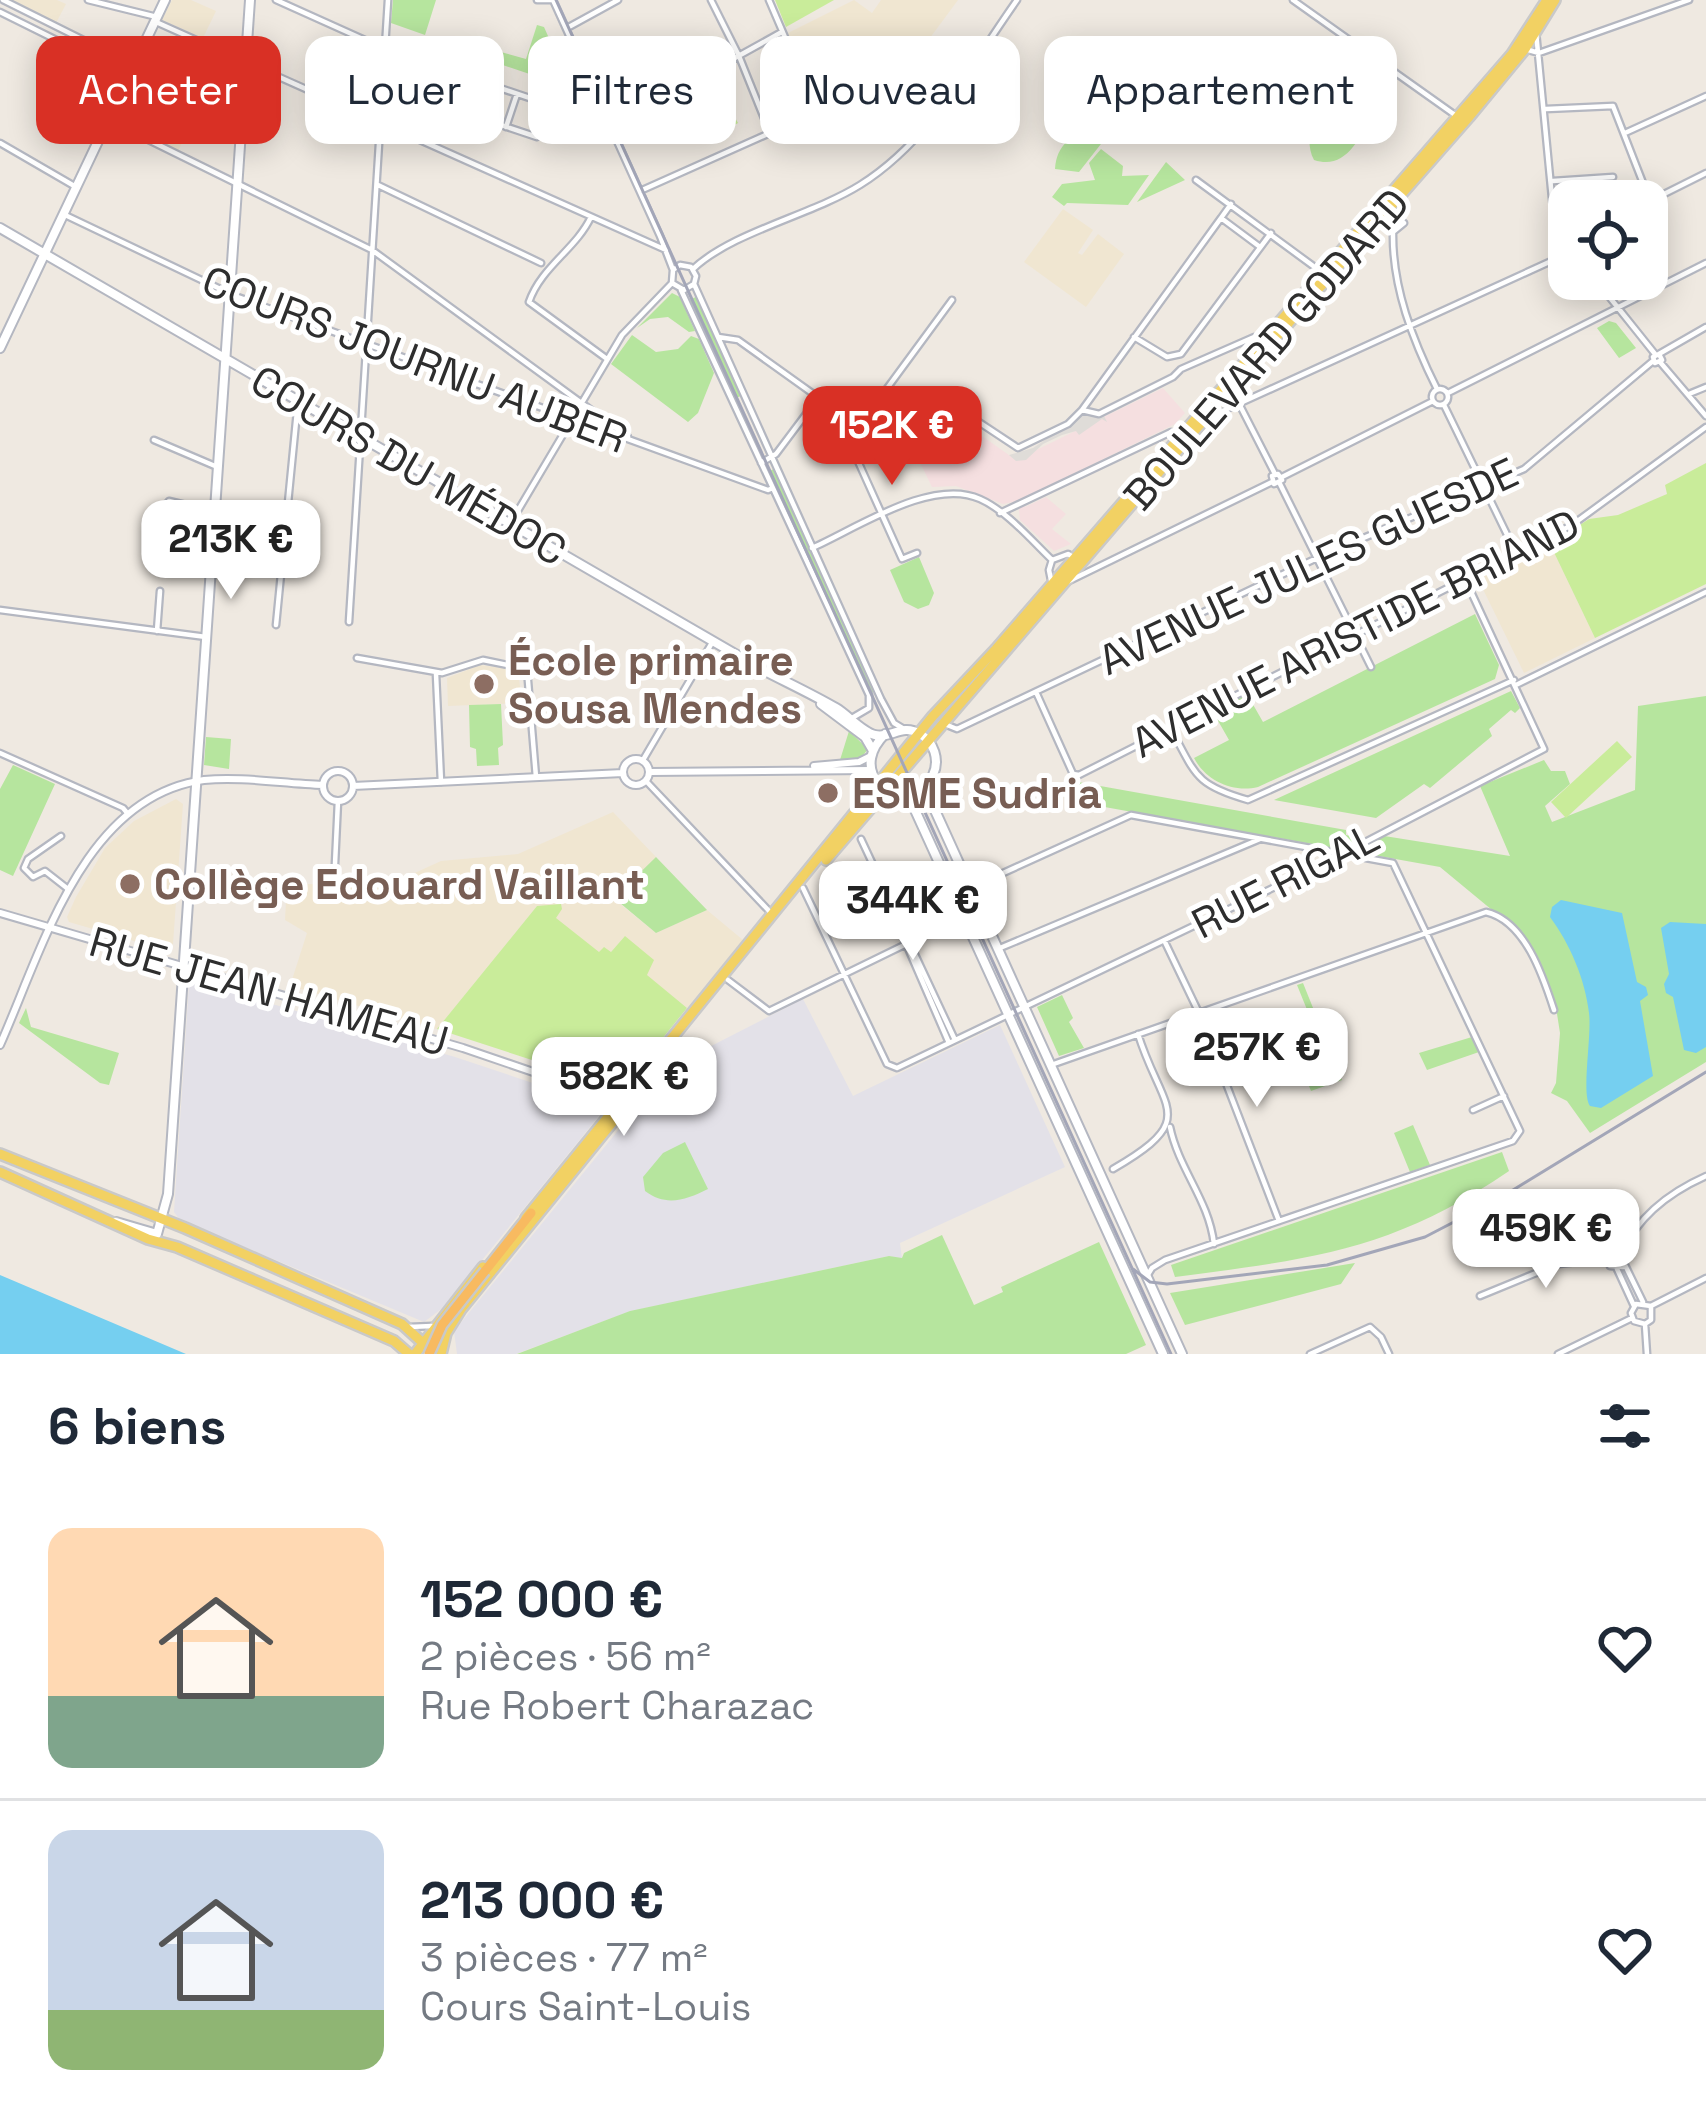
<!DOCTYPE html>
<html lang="fr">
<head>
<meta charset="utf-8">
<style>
  :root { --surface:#fff; --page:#f2f2f3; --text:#1f2937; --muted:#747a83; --line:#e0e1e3; --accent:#d93025 }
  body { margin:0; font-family:"Space Grotesk",sans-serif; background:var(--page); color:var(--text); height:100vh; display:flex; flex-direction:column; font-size:45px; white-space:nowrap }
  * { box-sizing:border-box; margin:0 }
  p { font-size:39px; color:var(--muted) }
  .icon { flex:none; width:66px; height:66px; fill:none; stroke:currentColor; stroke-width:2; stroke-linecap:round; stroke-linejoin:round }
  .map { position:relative; height:1354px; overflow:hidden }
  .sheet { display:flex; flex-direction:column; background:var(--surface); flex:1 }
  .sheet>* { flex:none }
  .hud { position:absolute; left:36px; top:36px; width:1635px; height:108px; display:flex; gap:24px }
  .tools { position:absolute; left:1548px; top:180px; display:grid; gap:24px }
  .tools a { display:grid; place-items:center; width:120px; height:120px; border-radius:24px; background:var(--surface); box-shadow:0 6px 30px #0003; font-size:60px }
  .price { position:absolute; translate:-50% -102px; padding:0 27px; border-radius:24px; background:#fff; color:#222; font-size:39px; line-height:78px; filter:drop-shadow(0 3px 6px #0008) }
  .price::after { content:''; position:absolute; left:50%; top:72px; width:36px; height:27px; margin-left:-18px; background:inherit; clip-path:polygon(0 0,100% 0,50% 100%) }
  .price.active { background:var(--accent); color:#fff }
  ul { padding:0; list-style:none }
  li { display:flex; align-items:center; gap:36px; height:300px; padding:0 48px }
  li+li { border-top:3px solid var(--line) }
  li span { display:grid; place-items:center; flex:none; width:336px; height:240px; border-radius:24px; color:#555 }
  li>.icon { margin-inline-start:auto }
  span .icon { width:144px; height:144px; fill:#fffc; stroke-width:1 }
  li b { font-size:51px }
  h2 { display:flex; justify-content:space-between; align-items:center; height:144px; padding:0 48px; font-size:51px }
  .tag { padding:0 42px; border-radius:24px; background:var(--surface); box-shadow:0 6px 30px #0003; font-size:42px; line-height:108px }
  .tag.active { background:var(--accent); color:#fff }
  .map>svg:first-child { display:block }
</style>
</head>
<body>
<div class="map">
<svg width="1706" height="1354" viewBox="0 0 1706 1354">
  <rect width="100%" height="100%" fill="#efe9e1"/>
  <path fill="#e3e1e8" d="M193,981L455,1057L602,1106L603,1111L444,1307L424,1322L180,1220L174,1212L189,984Z
    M803,999L853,1096L1000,1025L1065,1167L900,1243L902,1259L889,1256L631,1311L516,1354H457L454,1331L670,1067Z"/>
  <path fill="#f0e6d1" d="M9,0H57L66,4L56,23Z
    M172,0H191L216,11L203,38L162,20Z
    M854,0L872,13L881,0H958L910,65L875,40L832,99L819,106L788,33Z
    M137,73L188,97L176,120L190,127L178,151L159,142L168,120L124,99Z
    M1063,209L1093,230L1078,253L1082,255L1098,234L1124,254L1086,307L1024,262Z
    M1550,544L1595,638L1524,673L1478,579Z
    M480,665L518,670L522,703L448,706L447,678Z
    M176,799L183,804L173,944L165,950L69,922L67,917L76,897L105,848L134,821Z
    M613,812L656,857L614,899L656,933L707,910L743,940L687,1008L646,975L624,937L611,952L600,953L537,906L437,1029L290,986L307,933L285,920L287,883L394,888L406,877L441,861L518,854Z"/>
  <path fill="#f5dfe0" d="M1163,388L1185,413L1175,424L1022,499L1025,507L1046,497L1066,514L1052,529L1071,544L1054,551L1020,520L1018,501L1003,504L956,486L932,487L904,430L945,410L1016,460Z"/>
  <path fill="#b6e59e" d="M393,0H436L425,35L391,23Z
    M537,25L544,27L571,88L497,63L501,52L526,59Z
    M1271,54C1309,59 1348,85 1371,114L1372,119C1357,141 1345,170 1314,160C1307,147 1311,136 1307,122C1300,99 1271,90 1250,85Z
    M1095,130L1108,135L1079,172L1055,169C1057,144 1071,135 1095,130Z
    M1101,149L1123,166L1122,176L1149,175L1128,205L1067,203L1064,206L1052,197L1062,184L1095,180L1089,163Z
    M1166,162L1185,180L1137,202Z
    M672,293L680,297L695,331L689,332L668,317L650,319L637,328Z
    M698,296L743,395L734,399L689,300Z
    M1609,321L1616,323L1636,348L1619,358L1597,328Z
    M632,335L656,352L678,349L691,336L699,339L714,373L698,413L688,422L611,364Z
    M776,468L786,495L875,691L870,693L767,472Z
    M919,557L934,593L929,605L918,609L904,602L890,570Z
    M1475,614L1499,665L1495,679L1258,787C1233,793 1206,781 1194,758L1229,740L1213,712L1247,694L1263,722Z
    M1511,691L1520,708L1515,713L1511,710L1489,729L1492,736L1430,788L1424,784L1376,818L1274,800Z
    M1706,696V1062L1590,1133L1567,1101L1551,1093L1556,1083L1560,1033L1555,1001L1538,962L1515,929L1440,867L1071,801L1078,782L1346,830V835L1362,838L1378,835L1510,856L1480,786L1544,760L1551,771H1565L1570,784L1545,806L1552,822L1635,790L1638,706Z
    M501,704L503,745L498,748L499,765L477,766L476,749L470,747L469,705Z
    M849,731L868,749L861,758L840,760Z
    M206,737L231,739L229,769L204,765Z
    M13,765L55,784L13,876L0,870V789Z
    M656,857L707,910L656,933L614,898Z
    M1303,983L1342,1080L1311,1091L1289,1036L1304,1029L1302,1021L1310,1017L1297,985Z
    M1062,995L1073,1018L1069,1022L1084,1048L1059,1056L1037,1007Z
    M26,1008L31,1027L119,1053L109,1085L100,1083L19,1023Z
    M1472,1037L1479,1052L1427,1070L1419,1053Z
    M1413,1125L1430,1165L1410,1172L1394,1133Z
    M685,1142L708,1189C686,1200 666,1207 645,1191L643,1177L663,1153Z
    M1502,1152L1509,1171C1392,1251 1311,1259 1175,1277L1171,1265Z
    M942,1235L974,1305L1003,1292L1001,1287L1099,1242L1146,1345L1126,1354H517L630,1311L889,1256L902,1258L904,1253Z
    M1355,1263L1341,1284L1185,1325L1170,1293Z"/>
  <path fill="#c9ec9a" d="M775,0H834L786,27Z
    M727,103L738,123L707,141L695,121Z
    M1706,463V584L1595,638L1550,544L1589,519L1618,515L1667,494L1665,485Z
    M1617,741L1632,757L1566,818L1551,802Z
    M561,904L562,909L556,918L599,952L604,947L611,952L625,936L654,960L647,975L687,1008L624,1086L618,1088L437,1029L537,906Z"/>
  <path fill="#dfdcd8" d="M1103,414L1107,422L1102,419L1079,435L1076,431L1062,435L1043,444L1026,460L1016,461L1009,455L1033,448L1081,416Z"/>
  <path fill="#75cff0" d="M1561,900L1622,913L1637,982L1646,987L1648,995L1640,1001L1653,1076L1601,1108L1590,1106C1581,1094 1592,1035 1589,1013C1585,979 1570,944 1550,917L1552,907Z
    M1670,922L1706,924V1047L1696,1053L1684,1050L1673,997L1666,993L1664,984L1669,974L1661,928Z
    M0,1275L186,1354H0Z"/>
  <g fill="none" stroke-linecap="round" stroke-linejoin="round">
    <defs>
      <path id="minor" d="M3,0L242,119
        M88,0L157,17
        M276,0L385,49L612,126
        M537,0H553
        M553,0L660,236L673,270L672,283L684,290L694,284L696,276L691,267L680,265L673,270
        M711,0L739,56L770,133
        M1293,0L1455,115
        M0,12L129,76
        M156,22L666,250
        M567,28L618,0
        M1536,32L1554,219L1569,250
        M1525,49L1539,53L1689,0
        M1546,109L1613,106L1650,201L1647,202
        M459,111L537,137
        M108,120L372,250L628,437
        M612,126L780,33
        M506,127L517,94
        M1625,133L1706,96
        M0,143L76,187
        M1196,180L1320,271
        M1553,181L1613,177
        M378,185L541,263
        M640,191L817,112L769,0
        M1553,199L1569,208
        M1652,200L1706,173
        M1231,204L1221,218L1260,247
        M1387,209L1404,223L1393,232
        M63,214L235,296L768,490L773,488
        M591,217C576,249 541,267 529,302L607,359
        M1393,232C1392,287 1413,341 1437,389
        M693,269C732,232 812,215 860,185C928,143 972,64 1017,0
        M1595,279L1655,354
        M694,284L881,699L894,723L904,729
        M681,290L869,695V708L852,718
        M718,337L738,340L868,433L944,399L1018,448L1068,424L1082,410L1221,218
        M1134,337L1167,357L1181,354L1271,233
        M1659,354L1706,327
        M1659,354L1662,360L1655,363L1653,357Z
        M1660,362L1706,416
        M1231,388L1275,474
        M1432 397a8 8 0 1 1 16 0a8 8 0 1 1-16 0Z
        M1448,393L1706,263
        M1689,394L1706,387
        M1444,405L1516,553
        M1082,410L1099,414L1173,377L1181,369L1254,337L1259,339
        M1214,415L1569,253
        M857,425L866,417L952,300
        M865,431L857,459L902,559L917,553
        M154,440L215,466
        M761,463L776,454L818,398
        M1278,474L1282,480L1274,484L1272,476Z
        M1282,477L1433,401
        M1280,484L1371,667
        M1000,513L1171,432L1179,436
        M510,524L622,335L672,283
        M812,548C857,528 932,477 980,499C1007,511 1031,540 1052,560
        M161,570L165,506L169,501L215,512
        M1051,580L1049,570L1052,560L1068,554L1075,558
        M1067,582L1272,482
        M0,610L206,637
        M349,622L388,0
        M276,625L298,401
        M157,631L160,591
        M357,658L442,673L483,660L527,669L536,777
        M436,674L441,782
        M1516,685L1706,592
        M1036,692L1073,774L1079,775L1572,525L1706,427
        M947,725L957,729L1317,558L1524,469L1653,361
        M1171,729C1196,775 1195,785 1248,800L1514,680
        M0,753L123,808L128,814
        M643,760L713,641
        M646,781L770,912
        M61,836L28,859L24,868L33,877L45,871L68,889
        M861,839L955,1040
        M878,879L949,1043
        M334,885L338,801
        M803,888L887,1064L897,1068L1325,863L1544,749L1465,579
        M970,888L1131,815L1393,863L1520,1131L1513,1141L1165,1260L1152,1268L1147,1276
        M1164,940L1199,1013L1279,1221
        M1000,948L1260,839
        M728,980L769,1011L976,910
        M1051,1065L1486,912C1525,921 1543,976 1554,1010
        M1473,1110L1504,1096
        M1170,1127C1179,1170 1209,1200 1214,1244
        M1113,1169C1201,1118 1162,1111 1138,1034
        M1621,1199L1629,1202L1626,1209L1619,1207Z
        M1622,1252L1609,1254L1610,1266L1623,1267L1626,1258L1622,1252C1639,1215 1670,1192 1706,1176
        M1625,1265L1643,1302
        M1617,1269L1634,1306
        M1480,1296L1558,1264L1605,1259
        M1651,1306V1320L1645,1324L1634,1321L1631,1313L1636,1304L1651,1306L1706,1278
        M1645,1324L1647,1354
        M409,1327L432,1326
        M1310,1354L1370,1327L1381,1337L1389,1354
        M1558,1354L1632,1318"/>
      <path id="tertiary" d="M623 772a13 13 0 1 1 26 0a13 13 0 1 1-26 0Z
        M814,766L859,762L871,756
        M323 786a15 15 0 1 1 30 0a15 15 0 1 1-30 0Z
        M650,772L871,770
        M353,786L623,773
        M0,913L463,1048L621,1102
        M0,1045C42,951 83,796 204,780C242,776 285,784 323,785"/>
      <path id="secondary" d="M0,228L761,669C786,682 812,694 836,708C848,715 862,732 875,735C891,739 902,723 920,734C934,742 940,760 933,775C924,796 895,801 879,784C864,767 871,748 885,734
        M0,348L165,0
        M821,704L865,737L872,749
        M928,787L933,806L1182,1354
        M904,795L915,810L1163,1354
        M116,1222L157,1234L168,1194L250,0"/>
      <path id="primary" d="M1272,342L1469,117L1525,49L1555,0
        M826,860L1221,400
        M0,1154L185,1228L402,1324L424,1344
        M0,1172L148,1239L177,1247L394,1341L409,1354
        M526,1218L933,716L996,649L1512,54L1547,0
        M415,1354L483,1267
        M441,1354L446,1333L461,1309L641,1087"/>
      <path id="trunk" d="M485,1271L531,1213"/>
    </defs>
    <use href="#minor" stroke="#b4b7c1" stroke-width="9"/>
    <use href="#tertiary" stroke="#b4b7c1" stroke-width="10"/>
    <use href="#secondary" stroke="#b4b7c1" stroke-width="12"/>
    <use href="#primary" stroke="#c9c9c9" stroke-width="14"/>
    <use href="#trunk" stroke="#c9c9c9" stroke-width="14"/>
    <use href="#minor" stroke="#fff" stroke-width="4.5"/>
    <use href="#tertiary" stroke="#fff" stroke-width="6"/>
    <use href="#secondary" stroke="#fff" stroke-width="8"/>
    <use href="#primary" stroke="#f2d163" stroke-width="9"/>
    <use href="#trunk" stroke="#f8ba60" stroke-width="9"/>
    <path stroke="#a3a6b8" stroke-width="3" d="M556,0L1171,1354
      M1133,1269L1150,1282L1167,1284L1327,1265L1425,1237L1500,1198L1706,1072"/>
    <defs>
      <path id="trunk-bridge" d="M429,1354L442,1325L485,1271"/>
    </defs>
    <use href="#trunk-bridge" stroke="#c9c9c9" stroke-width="14" stroke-linecap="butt"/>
    <use href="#trunk-bridge" stroke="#f8ba60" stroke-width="9"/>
  </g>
  <g fill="#8d6e63" stroke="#fff" stroke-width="4.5">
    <circle cx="484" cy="684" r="12"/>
    <circle cx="828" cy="793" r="12"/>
    <circle cx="130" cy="884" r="12"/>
  </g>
  <g text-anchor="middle" stroke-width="10" stroke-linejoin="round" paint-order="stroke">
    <g font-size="42" fill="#2e2e2e" stroke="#fff">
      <text transform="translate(1266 349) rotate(-49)" y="15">BOULEVARD GODARD</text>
      <text transform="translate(415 359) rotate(21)" y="15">COURS JOURNU AUBER</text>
      <text transform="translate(409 465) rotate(30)" y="15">COURS DU MÉDOC</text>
      <text transform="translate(1308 566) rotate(-25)" y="15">AVENUE JULES GUESDE</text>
      <text transform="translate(1355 633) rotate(-27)" y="15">AVENUE ARISTIDE BRIAND</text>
      <text transform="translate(1285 880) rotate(-27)" y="15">RUE RIGAL</text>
      <text transform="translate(269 991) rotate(16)" y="15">RUE JEAN HAMEAU</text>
    </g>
    <g font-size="42" font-weight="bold" fill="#785e54" stroke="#fff" text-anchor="start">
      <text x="508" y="675">École primaire<tspan x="508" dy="48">Sousa Mendes</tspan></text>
      <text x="852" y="808">ESME Sudria</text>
      <text x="154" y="899">Collège Edouard Vaillant</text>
    </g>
  </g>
</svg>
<div class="tools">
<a><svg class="icon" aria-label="locate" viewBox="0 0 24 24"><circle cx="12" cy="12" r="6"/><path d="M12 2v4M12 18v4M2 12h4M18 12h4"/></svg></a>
</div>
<b class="price active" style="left:892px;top:488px">152K €</b>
<b class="price" style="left:231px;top:602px">213K €</b>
<b class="price" style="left:913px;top:963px">344K €</b>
<b class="price" style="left:1257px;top:1110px">257K €</b>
<b class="price" style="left:624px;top:1139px">582K €</b>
<b class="price" style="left:1546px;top:1291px">459K €</b>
<div class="hud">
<a class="tag active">Acheter</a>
<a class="tag">Louer</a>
<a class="tag">Filtres</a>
<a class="tag">Nouveau</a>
<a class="tag">Appartement</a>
</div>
</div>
<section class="sheet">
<h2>6 biens<svg class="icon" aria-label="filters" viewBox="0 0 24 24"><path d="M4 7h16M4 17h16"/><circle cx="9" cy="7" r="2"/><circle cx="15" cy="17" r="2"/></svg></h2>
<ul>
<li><span style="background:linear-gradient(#ffd9b3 70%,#7fa58c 0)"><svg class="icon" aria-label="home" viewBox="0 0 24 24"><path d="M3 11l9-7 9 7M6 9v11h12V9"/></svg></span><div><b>152 000 €</b><p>2 pièces · 56 m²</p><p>Rue Robert Charazac</p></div><svg class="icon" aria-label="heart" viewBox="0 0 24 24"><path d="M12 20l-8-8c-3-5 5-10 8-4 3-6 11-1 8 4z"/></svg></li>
<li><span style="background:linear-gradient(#c9d6e8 75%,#8fb573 0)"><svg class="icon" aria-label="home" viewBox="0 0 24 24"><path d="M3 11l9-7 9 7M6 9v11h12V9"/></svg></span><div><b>213 000 €</b><p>3 pièces · 77 m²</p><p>Cours Saint-Louis</p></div><svg class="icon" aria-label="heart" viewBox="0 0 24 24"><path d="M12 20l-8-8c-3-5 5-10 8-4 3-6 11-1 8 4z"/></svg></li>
</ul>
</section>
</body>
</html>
